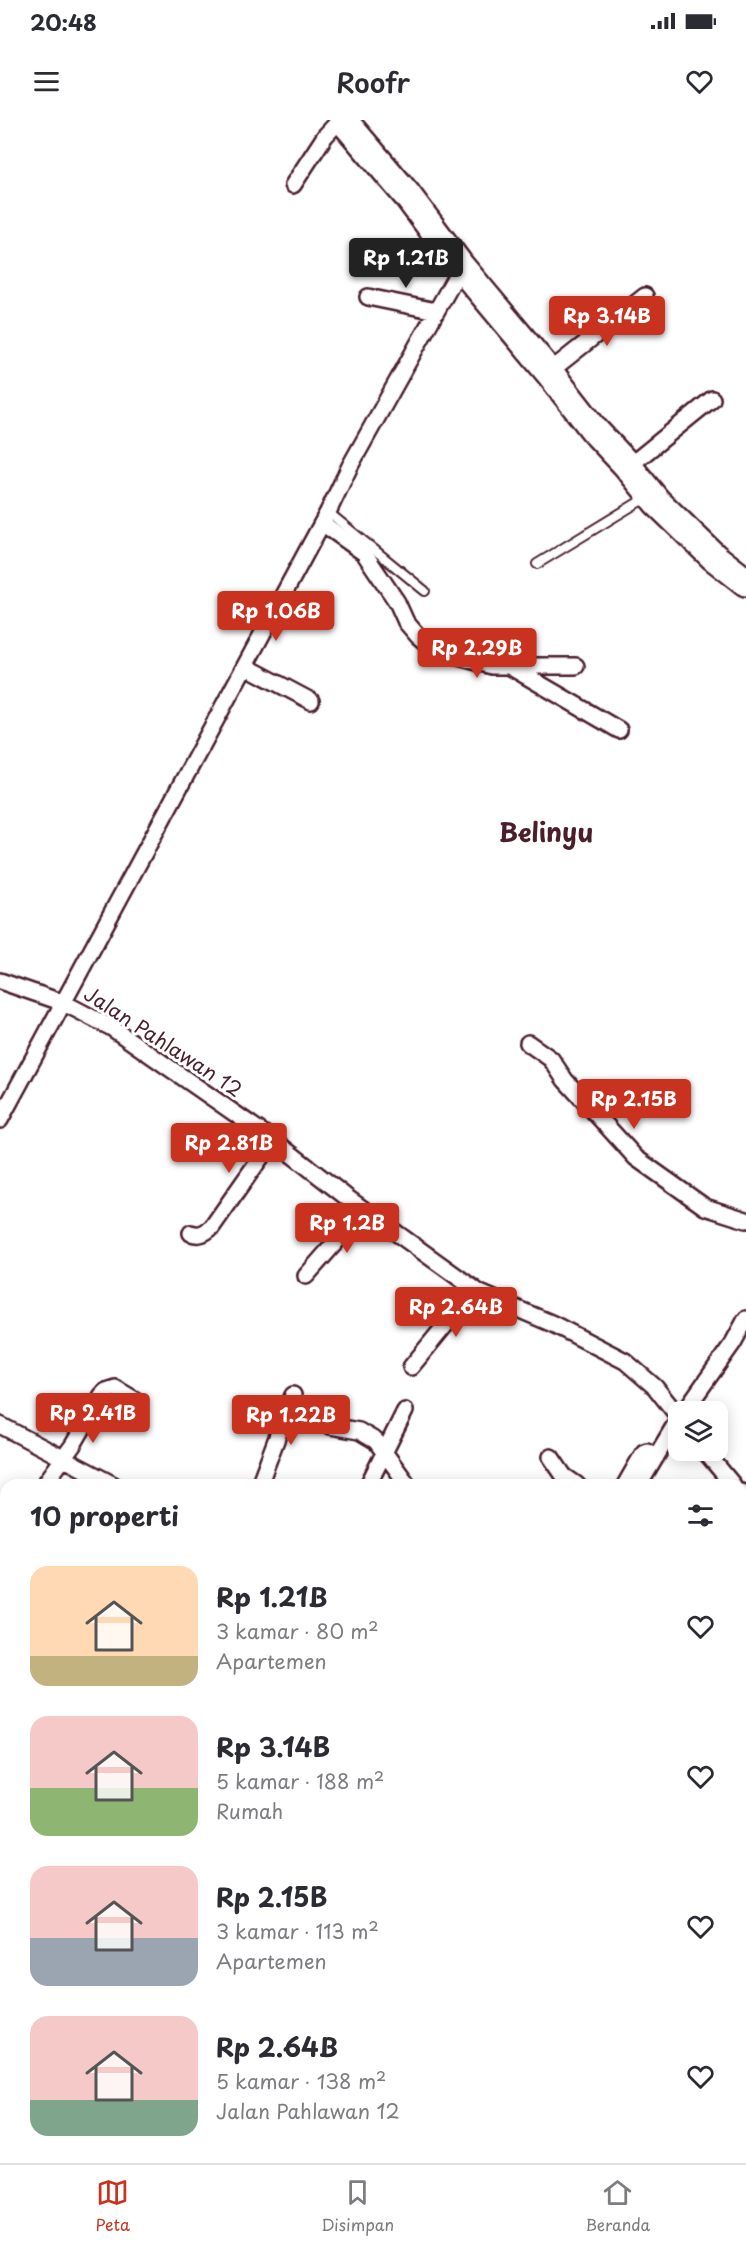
<!DOCTYPE html>
<html lang="id">
<head>
<meta charset="utf-8">
<style>
  :root { --surface:#fff; --page:#f7f7f7; --text:#2b2b33; --muted:#7c7c81; --line:#e1e1e2; --accent:#c8321e }
  body { margin:0; font-family:"Playpen Sans",sans-serif; background:var(--page); color:var(--text); height:100vh; display:flex; flex-direction:column; font-size:22px; white-space:nowrap }
  * { box-sizing:border-box; margin:0 }
  p { font-size:20px; color:var(--muted) }
  .icon { flex:none; width:33px; height:33px; fill:none; stroke:currentColor; stroke-width:2; stroke-linecap:round; stroke-linejoin:round }
  .map { position:relative; flex:1; overflow:hidden }
  .drawer { position:absolute; left:0px; top:1359px; width:747px; height:684px; display:flex; flex-direction:column; background:var(--surface); border-radius:18px 18px 0 0; box-shadow:0 3px 15px #0003 }
  .drawer>* { flex:none }
  .buttons { position:absolute; left:668px; top:1281px; display:grid; gap:12px }
  .buttons a { display:grid; place-items:center; width:60px; height:60px; border-radius:12px; background:var(--surface); box-shadow:0 3px 15px #0003; font-size:30px }
  .price { position:absolute; translate:-50% -51px; padding:0 14px; border-radius:6px; background:var(--accent); color:#fff; font-size:20px; line-height:39px; filter:drop-shadow(0 2px 3px #0008) }
  .price::after { content:''; position:absolute; left:50%; top:36px; width:18px; height:14px; margin-left:-9px; background:inherit; clip-path:polygon(0 0,100% 0,50% 100%) }
  .price.selected { background:#222; color:#fff }
  ul { padding:0; list-style:none }
  li { display:flex; align-items:center; gap:18px; height:150px; padding:0 30px }
  li span { display:grid; place-items:center; flex:none; width:168px; height:120px; border-radius:18px; color:#555 }
  li>.icon { margin-inline-start:auto }
  span .icon { width:72px; height:72px; fill:#fffc; stroke-width:1 }
  li b { font-size:26px }
  h2 { display:flex; justify-content:space-between; align-items:center; height:72px; padding:0 30px; font-size:26px }
  .status { display:flex; justify-content:space-between; align-items:center; height:42px; padding:0 30px; background:var(--surface); direction:ltr }
  .status svg { height:16px; fill:currentColor }
  header { display:flex; justify-content:space-between; align-items:center; height:78px; padding:0 30px; background:var(--surface); font-size:27px; font-weight:600 }
  .tabs { display:flex; justify-content:space-around; align-items:center; height:84px; border-top:2px solid var(--line); background:var(--surface); font-size:16px; color:var(--muted) }
  .tabs a { display:grid; justify-items:center; gap:3px }
  .tabs .selected { color:var(--accent) }
  .map>svg:first-child { display:block }
</style>
</head>
<body>
<div class="status"><b>20:48</b><svg viewBox="0 0 49 12"><path d="M0 12V9h3v3zM5 12V6h3v6zM10 12V3h3v9zM15 12V0h3v12zM26 1h20v11H26zM47 4h2v5h-2z"/></svg></div>
<header><svg class="icon" aria-label="menu" viewBox="0 0 24 24"><path d="M4 6h16M4 12h16M4 18h16"/></svg>Roofr<svg class="icon" aria-label="heart" viewBox="0 0 24 24"><path d="M12 20l-8-8c-3-5 5-10 8-4 3-6 11-1 8 4z"/></svg></header>
<div class="map">
<svg width="746" height="2043" viewBox="0 0 746 2043">
  <rect width="100%" height="100%" fill="#fff"/>
  <filter id="ink" filterUnits="userSpaceOnUse"><feTurbulence type="fractalNoise" baseFrequency=".0167" numOctaves="2"/><feDisplacementMap in="SourceGraphic" scale="12" xChannelSelector="R" yChannelSelector="G"/><feConvolveMatrix kernelMatrix="1 2 1 2 8 2 1 2 1" color-interpolation-filters="sRGB"/></filter>
  <g filter="url(#ink)">
    <g fill="none" stroke-linecap="round" stroke-linejoin="round">
      <path stroke="#91787e" stroke-width="4.5" d="M409,2043L412,2037"/>
      <defs>
        <path id="lane" d="M328,392L425,471
          M537,444L647,377"/>
        <path id="street" d="M293,65L325,16L340,0
          M368,177L436,191
          M549,252L645,176
          M628,347L712,279
          M322,403L364,433L397,482L406,502L418,516L436,531L492,546H576
          M245,546L311,581
          M509,546L619,610
          M0,861L64,883L112,908L273,1020L345,1076L480,1173L553,1204L625,1241L655,1267L678,1296
          M528,923L551,939L565,960L636,1038L705,1087L746,1100
          M0,1000L328,392L350,346L461,147
          M191,1113C200,1116 205,1113 212,1107L273,1020
          M306,1156L364,1090
          M411,1247L452,1197L472,1167
          M684,1292L733,1223L746,1199
          M0,1305L114,1365
          M330,1306L359,1311L376,1321L408,1365
          M704,1330L733,1365
          M551,1337L564,1356L577,1365
          M44,1365L73,1325L102,1275L106,1271L115,1268L137,1281
          M259,1365L293,1275
          M368,1365L405,1291
          M625,1365L644,1332L647,1331L656,1337
          M639,1365L678,1300
          M741,1372L746,1376
          M0,1453L6,1441
          M0,1655L6,1657
          M741,1691L746,1694
          M741,1724L746,1712
          M741,1896L746,1897
          M270,2043L271,2037
          M607,2043L611,2037"/>
        <path id="highway" d="M343,0L407,75L461,147L549,252L595,311L626,344L657,382L714,437L746,462"/>
      </defs>
      <use href="#lane" stroke="#4a1f2b" stroke-width="12"/>
      <use href="#street" stroke="#4a1f2b" stroke-width="20"/>
      <use href="#highway" stroke="#4a1f2b" stroke-width="32"/>
      <use href="#lane" stroke="#fff" stroke-width="8"/>
      <use href="#street" stroke="#fff" stroke-width="15"/>
      <use href="#highway" stroke="#fff" stroke-width="27"/>
    </g>
  </g>
  <g text-anchor="middle" stroke-width="6" stroke-linejoin="round" paint-order="stroke">
    <g font-size="20" fill="#4a1f2b" stroke="#fff">
      <text transform="translate(163 922) rotate(33)" y="7">Jalan Pahlawan 12</text>
    </g>
    <g font-size="26" font-weight="bold" fill="#4a1f2b" stroke="#fff">
      <text x="546" y="722">Belinyu</text>
    </g>
  </g>
</svg>
<div class="buttons">
<a><svg class="icon" aria-label="layers" viewBox="0 0 24 24"><path d="M12 4l9 5-9 5-9-5zM3 14l9 5 9-5"/></svg></a>
</div>
<b class="price selected" style="left:406px;top:169px">Rp 1.21B</b>
<b class="price" style="left:607px;top:227px">Rp 3.14B</b>
<b class="price" style="left:276px;top:522px">Rp 1.06B</b>
<b class="price" style="left:477px;top:559px">Rp 2.29B</b>
<b class="price" style="left:634px;top:1010px">Rp 2.15B</b>
<b class="price" style="left:229px;top:1054px">Rp 2.81B</b>
<b class="price" style="left:347px;top:1134px">Rp 1.2B</b>
<b class="price" style="left:456px;top:1218px">Rp 2.64B</b>
<b class="price" style="left:93px;top:1324px">Rp 2.41B</b>
<b class="price" style="left:291px;top:1326px">Rp 1.22B</b>
<section class="drawer">
<h2>10 properti<svg class="icon" aria-label="filters" viewBox="0 0 24 24"><path d="M4 7h16M4 17h16"/><circle cx="9" cy="7" r="2"/><circle cx="15" cy="17" r="2"/></svg></h2>
<ul>
<li><span style="background:linear-gradient(#ffd9b3 75%,#c2b280 0)"><svg class="icon" aria-label="home" viewBox="0 0 24 24"><path d="M3 11l9-7 9 7M6 9v11h12V9"/></svg></span><div><b>Rp 1.21B</b><p>3 kamar · 80 m²</p><p>Apartemen</p></div><svg class="icon" aria-label="heart" viewBox="0 0 24 24"><path d="M12 20l-8-8c-3-5 5-10 8-4 3-6 11-1 8 4z"/></svg></li>
<li><span style="background:linear-gradient(#f6c9c9 60%,#8fb573 0)"><svg class="icon" aria-label="home" viewBox="0 0 24 24"><path d="M3 11l9-7 9 7M6 9v11h12V9"/></svg></span><div><b>Rp 3.14B</b><p>5 kamar · 188 m²</p><p>Rumah</p></div><svg class="icon" aria-label="heart" viewBox="0 0 24 24"><path d="M12 20l-8-8c-3-5 5-10 8-4 3-6 11-1 8 4z"/></svg></li>
<li><span style="background:linear-gradient(#f6c9c9 60%,#9aa5b1 0)"><svg class="icon" aria-label="home" viewBox="0 0 24 24"><path d="M3 11l9-7 9 7M6 9v11h12V9"/></svg></span><div><b>Rp 2.15B</b><p>3 kamar · 113 m²</p><p>Apartemen</p></div><svg class="icon" aria-label="heart" viewBox="0 0 24 24"><path d="M12 20l-8-8c-3-5 5-10 8-4 3-6 11-1 8 4z"/></svg></li>
<li><span style="background:linear-gradient(#f6c9c9 70%,#7fa58c 0)"><svg class="icon" aria-label="home" viewBox="0 0 24 24"><path d="M3 11l9-7 9 7M6 9v11h12V9"/></svg></span><div><b>Rp 2.64B</b><p>5 kamar · 138 m²</p><p>Jalan Pahlawan 12</p></div><svg class="icon" aria-label="heart" viewBox="0 0 24 24"><path d="M12 20l-8-8c-3-5 5-10 8-4 3-6 11-1 8 4z"/></svg></li>
</ul>
</section>
</div>
<nav class="tabs">
<a class="selected"><svg class="icon" aria-label="map" viewBox="0 0 24 24"><path d="M3 6l6-2 6 2 6-2v14l-6 2-6-2-6 2zM9 4v14M15 6v14"/></svg>Peta</a>
<a><svg class="icon" aria-label="saved" viewBox="0 0 24 24"><path d="M7 4h10v16l-5-4-5 4z"/></svg>Disimpan</a>
<a><svg class="icon" aria-label="home" viewBox="0 0 24 24"><path d="M3 11l9-7 9 7M6 9v11h12V9"/></svg>Beranda</a>
</nav>
</body>
</html>
